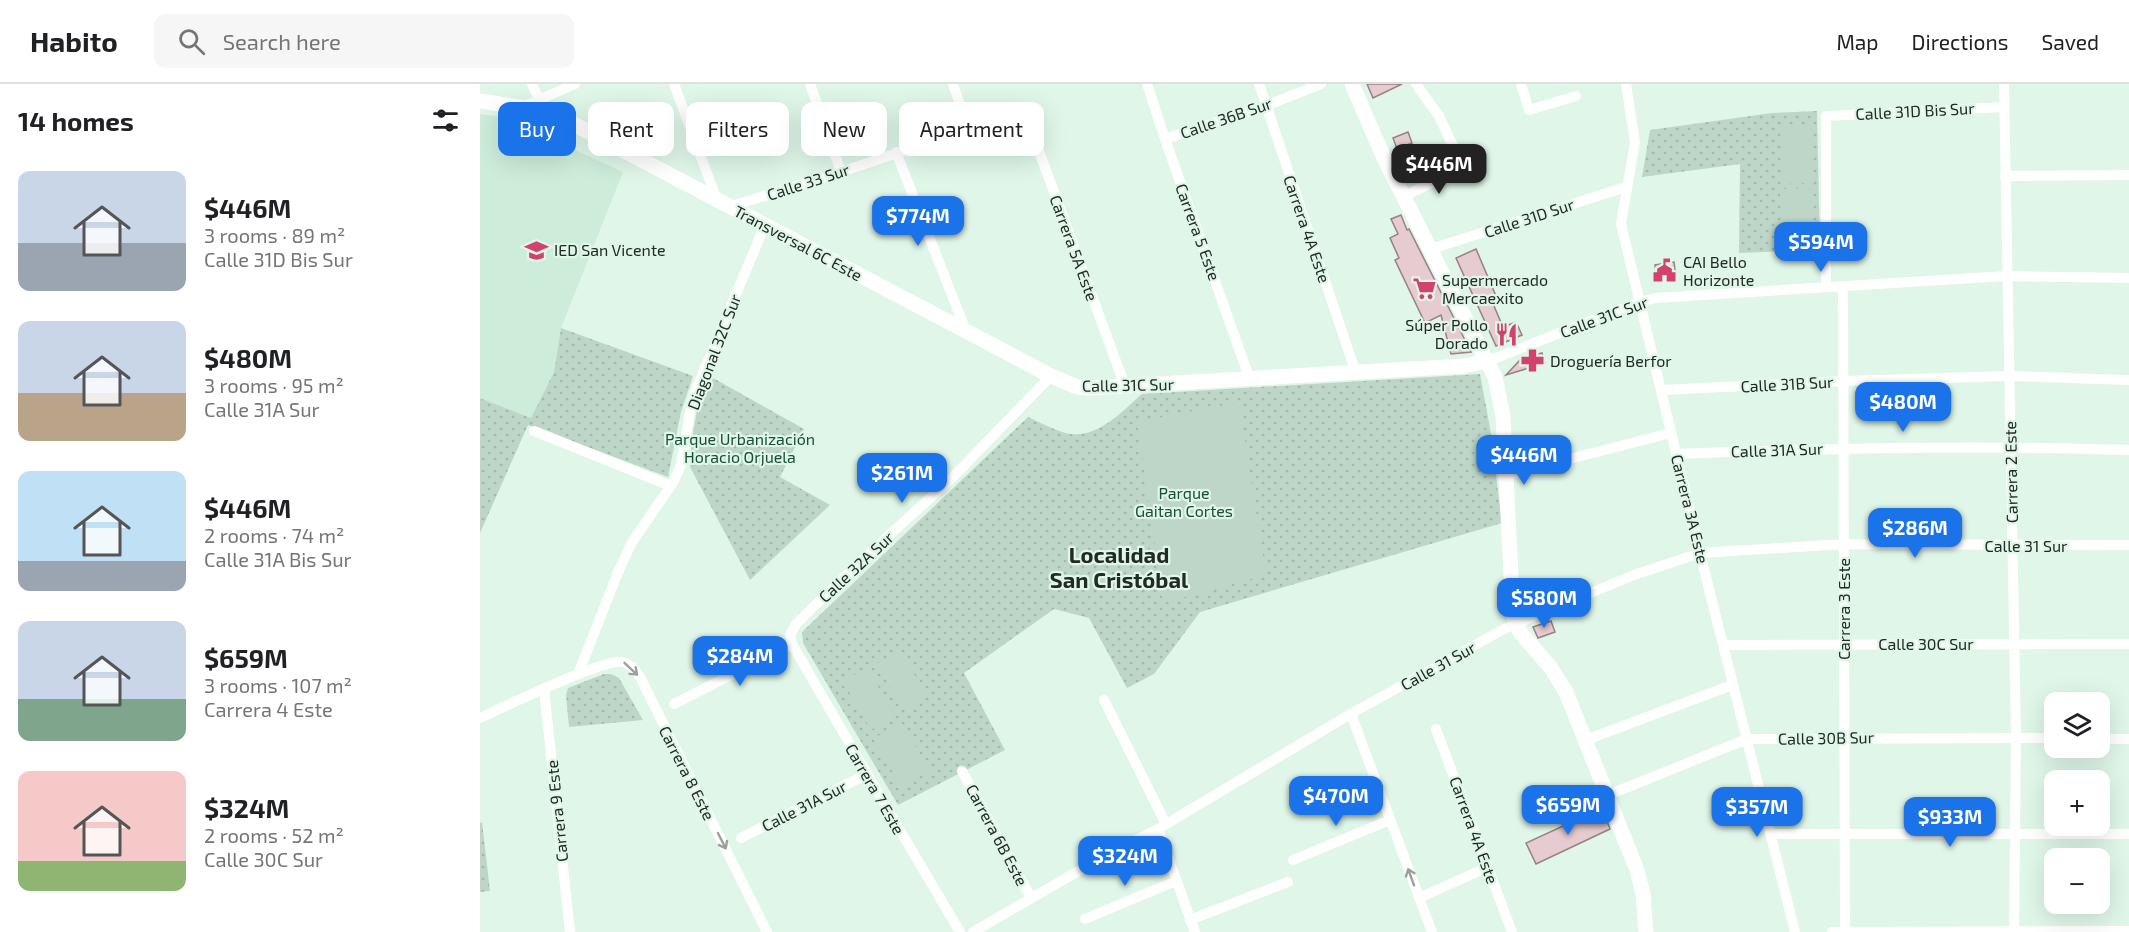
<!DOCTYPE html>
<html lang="en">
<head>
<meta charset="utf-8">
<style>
  :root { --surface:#fff; --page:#f6f6f6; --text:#202124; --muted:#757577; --line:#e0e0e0; --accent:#1a73e8 }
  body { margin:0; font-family:"Exo 2",sans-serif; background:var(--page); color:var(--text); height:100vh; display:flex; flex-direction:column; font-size:22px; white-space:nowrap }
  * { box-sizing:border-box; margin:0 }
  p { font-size:20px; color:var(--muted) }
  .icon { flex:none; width:33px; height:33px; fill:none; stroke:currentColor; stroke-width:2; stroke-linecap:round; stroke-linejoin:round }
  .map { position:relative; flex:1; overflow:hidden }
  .drawer { display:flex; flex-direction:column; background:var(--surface); width:480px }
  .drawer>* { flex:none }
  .guide { position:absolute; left:18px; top:18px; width:570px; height:54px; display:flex; gap:12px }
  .controls { position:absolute; left:1564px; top:608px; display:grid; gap:12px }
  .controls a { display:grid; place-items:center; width:66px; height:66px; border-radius:12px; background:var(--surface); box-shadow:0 6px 24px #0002; font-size:30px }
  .price { position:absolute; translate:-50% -51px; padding:0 14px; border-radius:12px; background:var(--accent); color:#fff; font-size:20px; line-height:39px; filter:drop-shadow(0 2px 3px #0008) }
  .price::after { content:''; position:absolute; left:50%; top:36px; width:18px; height:14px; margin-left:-9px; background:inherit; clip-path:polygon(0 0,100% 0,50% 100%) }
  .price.on { background:#222; color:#fff }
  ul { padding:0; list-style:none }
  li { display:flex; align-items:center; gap:18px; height:150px; padding:0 18px }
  li span { display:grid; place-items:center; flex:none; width:168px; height:120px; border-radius:12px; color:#555 }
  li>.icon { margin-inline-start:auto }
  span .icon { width:72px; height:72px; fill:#fffc; stroke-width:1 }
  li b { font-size:26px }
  h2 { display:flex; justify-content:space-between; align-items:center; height:72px; padding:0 18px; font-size:26px }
  .chip { padding:0 21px; border-radius:12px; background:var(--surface); box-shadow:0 6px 24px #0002; font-size:21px; line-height:54px }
  .chip.on { background:var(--accent); color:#fff }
  header { display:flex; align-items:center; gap:36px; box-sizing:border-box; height:84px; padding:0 30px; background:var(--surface); border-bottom:2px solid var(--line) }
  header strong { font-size:28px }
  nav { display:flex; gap:33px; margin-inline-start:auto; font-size:21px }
  .search { width:420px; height:54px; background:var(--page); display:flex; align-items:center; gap:15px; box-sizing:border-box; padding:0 21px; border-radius:12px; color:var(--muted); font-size:22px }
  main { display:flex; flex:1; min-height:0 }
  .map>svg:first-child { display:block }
</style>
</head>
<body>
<header>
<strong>Habito</strong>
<div class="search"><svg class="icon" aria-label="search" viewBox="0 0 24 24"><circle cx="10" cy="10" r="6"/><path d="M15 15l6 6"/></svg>Search here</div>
<nav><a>Map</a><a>Directions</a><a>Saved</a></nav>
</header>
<main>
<section class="drawer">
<h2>14 homes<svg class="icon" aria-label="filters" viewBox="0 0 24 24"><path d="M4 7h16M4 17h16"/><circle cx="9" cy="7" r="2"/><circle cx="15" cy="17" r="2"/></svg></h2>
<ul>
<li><span style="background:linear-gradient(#c9d6e8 60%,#9aa5b1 0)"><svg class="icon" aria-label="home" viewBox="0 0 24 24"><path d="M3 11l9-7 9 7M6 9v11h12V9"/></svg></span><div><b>$446M</b><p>3 rooms · 89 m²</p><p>Calle 31D Bis Sur</p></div></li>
<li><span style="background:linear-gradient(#c9d6e8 60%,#b9a48a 0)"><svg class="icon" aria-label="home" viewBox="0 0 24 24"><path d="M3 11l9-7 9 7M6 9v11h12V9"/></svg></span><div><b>$480M</b><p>3 rooms · 95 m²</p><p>Calle 31A Sur</p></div></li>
<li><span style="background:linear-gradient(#bfe0f5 75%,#9aa5b1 0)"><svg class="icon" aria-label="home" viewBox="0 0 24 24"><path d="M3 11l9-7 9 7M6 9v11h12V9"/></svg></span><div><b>$446M</b><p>2 rooms · 74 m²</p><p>Calle 31A Bis Sur</p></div></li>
<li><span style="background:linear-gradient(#c9d6e8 65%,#7fa58c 0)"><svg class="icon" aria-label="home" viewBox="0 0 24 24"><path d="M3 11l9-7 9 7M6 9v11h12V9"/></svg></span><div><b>$659M</b><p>3 rooms · 107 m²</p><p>Carrera 4 Este</p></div></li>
<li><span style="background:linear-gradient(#f6c9c9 75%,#8fb573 0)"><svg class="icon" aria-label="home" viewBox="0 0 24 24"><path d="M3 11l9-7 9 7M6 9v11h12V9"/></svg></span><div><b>$324M</b><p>2 rooms · 52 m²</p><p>Calle 30C Sur</p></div></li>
</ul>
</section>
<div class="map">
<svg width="1649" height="848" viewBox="0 0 1649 848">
  <defs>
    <pattern id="park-dots" width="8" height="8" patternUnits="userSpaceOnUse" patternTransform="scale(1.5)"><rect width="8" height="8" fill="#bdd6c8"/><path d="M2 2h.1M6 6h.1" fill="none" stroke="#a2b8ac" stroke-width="1.8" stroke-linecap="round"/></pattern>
  </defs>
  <rect width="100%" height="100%" fill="#dff6e9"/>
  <path fill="#cdecda" d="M0,30L23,33L143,88L81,244L74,288L51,334L0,314Z"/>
  <path fill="url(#park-dots)" d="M1337,27L1340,166L1259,169L1260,80L1162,93L1170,46L1292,29Z
    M81,244L213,292L201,328L188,393L48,341L0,449V314L51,334L74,288Z
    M1000,290L1010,344L1022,439L720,528L674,590L647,604L609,534L574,525L484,589L525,666L418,721L323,559L322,548L548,333C559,338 571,344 582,348C614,359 640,329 662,310Z
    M233,294L324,345L300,393L350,421L270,496L210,383L212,355L217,326Z
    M124,590H131L139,594L163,636L89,643L86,611L88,604Z
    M2,738L10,807L0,808V739Z"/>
  <path fill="#bdd6c8" d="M1330,42L1332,99L1302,100L1300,44Z
    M1330,104L1332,160L1302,161L1300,105Z
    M759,318L786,491L683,519L657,338Z
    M420,566L447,612L424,626L396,580Z
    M387,583L415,632L391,646L363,598Z
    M421,638L450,687L422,703L393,655Z"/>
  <path fill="#e6ccd0" stroke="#988084" stroke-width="1.5" d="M887,0H922L893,14Z
    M928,48L932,59L917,65L913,54Z
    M921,131L927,146L929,145L991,268L971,270L961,231L945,239L915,176L919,174L910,154L918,150L911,135Z
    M996,165L1016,212L1011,215L1023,243L1036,238L1042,251L1016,262L976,174Z
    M1194,178L1196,194L1177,197L1175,181Z
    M1062,269L1065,279L1026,291L1041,275Z
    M1069,353L1073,370L1044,377L1039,372L1038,358Z
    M1071,537L1075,548L1058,554L1053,543Z
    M1122,724L1130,745L1056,780L1046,759Z"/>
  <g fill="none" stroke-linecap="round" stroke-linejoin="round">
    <path stroke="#fff" stroke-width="10" d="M52,0L62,21
      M194,0L237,116
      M330,0L361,88
      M473,0L488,44
      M667,0L685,55L770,296
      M779,0L876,289
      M1041,0L1049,26L1096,12
      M1146,0L1155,58L1141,140L1220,469L1315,848
      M1524,0L1536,653L1534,848
      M43,23L95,0
      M685,55L785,22L841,0
      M416,68L486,247
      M1525,92L1649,91
      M923,113L983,83L959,32L936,0
      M249,123L361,88L544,26L645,302
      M951,165L1146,103
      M1363,202L1365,848
      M1346,203V32L1524,23
      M1008,277L1159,218L1176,214L1527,192L1649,194
      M1181,306L1364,297L1529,292L1649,296
      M54,347L191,402
      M1196,370C1347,364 1498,361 1649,366
      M1027,391L1191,349
      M1243,561L1649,560
      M98,590L139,486L151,460L194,397L201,381L211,322L217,303L285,141
      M64,605L90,848
      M624,616L686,740
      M194,620L312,560
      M871,630L952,848
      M0,634C24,623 124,574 143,578C151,580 155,587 160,593L287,848
      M956,645L1032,848
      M1620,655H1649
      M1106,656L1252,601
      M482,687L551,814
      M1128,711L1267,655L1575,654
      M678,745L715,848
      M1291,750H1649
      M261,754L387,690
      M813,776L910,736
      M939,814L1008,783
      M605,835L696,797
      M710,836L808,798
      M480,848L408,726L312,560L310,551L316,540L382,476L472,394L571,292
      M493,848L621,774L678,745L874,628L1024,545L1154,491L1220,469L1364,460L1649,461
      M1352,848L1649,847"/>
    <path stroke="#fff" stroke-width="15" d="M872,0L904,74L1015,293L1023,332L1033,530L1040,548L1071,584L1086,608L1157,786L1163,810L1166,848
      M0,17L64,27L84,35L571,292L597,303L609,304L983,282L1008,277"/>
  </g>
  <defs><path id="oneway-shaft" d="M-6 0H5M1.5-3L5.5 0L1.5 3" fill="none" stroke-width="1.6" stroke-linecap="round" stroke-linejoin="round" transform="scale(1.5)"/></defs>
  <g stroke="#9c9f9d">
    <use href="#oneway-shaft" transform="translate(151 585) rotate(43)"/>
    <use href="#oneway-shaft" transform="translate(242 757) rotate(63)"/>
    <use href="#oneway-shaft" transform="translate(931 793) rotate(-110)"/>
  </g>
  <defs>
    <symbol id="school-bare" viewBox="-9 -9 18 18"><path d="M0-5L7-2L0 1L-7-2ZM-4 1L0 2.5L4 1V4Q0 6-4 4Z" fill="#d1436d" stroke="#dff6e9" stroke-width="2.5" paint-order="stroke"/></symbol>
    <symbol id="civic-bare" viewBox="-9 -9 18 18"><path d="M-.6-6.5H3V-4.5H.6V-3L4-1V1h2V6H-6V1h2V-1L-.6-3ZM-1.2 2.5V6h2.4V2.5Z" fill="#d1436d" stroke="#dff6e9" stroke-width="2.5" paint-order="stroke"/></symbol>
    <symbol id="supermarket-bare" viewBox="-9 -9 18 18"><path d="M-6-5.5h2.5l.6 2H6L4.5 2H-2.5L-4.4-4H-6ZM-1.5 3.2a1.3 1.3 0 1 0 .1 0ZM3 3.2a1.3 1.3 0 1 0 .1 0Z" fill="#d1436d" stroke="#dff6e9" stroke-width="2.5" paint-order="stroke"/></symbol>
    <symbol id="restaurant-bare" viewBox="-9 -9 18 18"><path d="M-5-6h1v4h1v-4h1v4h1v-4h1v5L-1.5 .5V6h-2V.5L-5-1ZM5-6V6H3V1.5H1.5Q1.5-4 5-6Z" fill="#d1436d" stroke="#dff6e9" stroke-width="2.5" paint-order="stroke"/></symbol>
    <symbol id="pharmacy-bare" viewBox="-9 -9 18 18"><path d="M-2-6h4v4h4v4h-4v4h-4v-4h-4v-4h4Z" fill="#d1436d" stroke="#dff6e9" stroke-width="2.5" paint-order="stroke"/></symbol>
  </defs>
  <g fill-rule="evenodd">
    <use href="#school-bare" x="40" y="150" width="33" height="33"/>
    <use href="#civic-bare" x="1168" y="170" width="33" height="33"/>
    <use href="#supermarket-bare" x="928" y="188" width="33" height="33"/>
    <use href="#restaurant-bare" x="1010" y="234" width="33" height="33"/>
    <use href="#pharmacy-bare" x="1036" y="260" width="33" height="33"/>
  </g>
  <g text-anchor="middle" stroke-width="4.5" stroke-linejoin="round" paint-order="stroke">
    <g font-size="16" fill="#222a25" stroke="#dff6e9">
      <text transform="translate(1435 27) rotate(-3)" y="6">Calle 31D Bis Sur</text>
      <text transform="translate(746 34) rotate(-19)" y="6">Calle 36B Sur</text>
      <text transform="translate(328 98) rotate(-18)" y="6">Calle 33 Sur</text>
      <text transform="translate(1049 134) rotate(-18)" y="6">Calle 31D Sur</text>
      <text transform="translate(827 145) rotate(71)" y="6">Carrera 4A Este</text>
      <text transform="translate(718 148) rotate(70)" y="6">Carrera 5 Este</text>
      <text transform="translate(318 159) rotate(28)" y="6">Transversal 6C Este</text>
      <text transform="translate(594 164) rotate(70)" y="6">Carrera 5A Este</text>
      <text transform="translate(1124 233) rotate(-20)" y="6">Calle 31C Sur</text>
      <text transform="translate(234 268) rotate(-69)" y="6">Diagonal 32C Sur</text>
      <text transform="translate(1307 300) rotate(-3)" y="6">Calle 31B Sur</text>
      <text transform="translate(648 301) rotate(-1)" y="6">Calle 31C Sur</text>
      <text transform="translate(1297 366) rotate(-2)" y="6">Calle 31A Sur</text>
      <text transform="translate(1531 388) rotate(-91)" y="6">Carrera 2 Este</text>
      <text transform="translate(1210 425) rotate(76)" y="6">Carrera 3A Este</text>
      <text x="1546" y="468">Calle 31 Sur</text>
      <text transform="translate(376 483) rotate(-43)" y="6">Calle 32A Sur</text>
      <text transform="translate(1364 525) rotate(-90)" y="6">Carrera 3 Este</text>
      <text x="1446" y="566">Calle 30C Sur</text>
      <text transform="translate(958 582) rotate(-29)" y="6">Calle 31 Sur</text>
      <text transform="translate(1346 654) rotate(-1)" y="6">Calle 30B Sur</text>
      <text transform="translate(207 689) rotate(63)" y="6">Carrera 8 Este</text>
      <text transform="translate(395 705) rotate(60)" y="6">Carrera 7 Este</text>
      <text transform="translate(324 722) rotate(-27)" y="6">Calle 31A Sur</text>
      <text transform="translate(77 727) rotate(-96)" y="6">Carrera 9 Este</text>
      <text transform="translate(994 746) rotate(70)" y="6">Carrera 4A Este</text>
      <text transform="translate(517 751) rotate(62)" y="6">Carrera 6B Este</text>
    </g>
    <g font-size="16" fill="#222a25" stroke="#dff6e9" text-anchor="start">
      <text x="74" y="172">IED San Vicente</text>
      <text x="1203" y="184">CAI Bello<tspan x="1203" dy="18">Horizonte</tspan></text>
      <text x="962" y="202">Supermercado<tspan x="962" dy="18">Mercaexito</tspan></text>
      <text x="1008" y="247" text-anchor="end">Súper Pollo<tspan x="1008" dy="18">Dorado</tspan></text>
      <text x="1070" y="283">Droguería Berfor</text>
    </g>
    <g font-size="16" fill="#184f36" stroke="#dff6e9">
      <text x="260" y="361">Parque Urbanización<tspan x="260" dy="18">Horacio Orjuela</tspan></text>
      <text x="704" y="415">Parque<tspan x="704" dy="18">Gaitan Cortes</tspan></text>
    </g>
    <g font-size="22" font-weight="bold" fill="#222a25" stroke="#dff6e9">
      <text x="639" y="479">Localidad<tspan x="639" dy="25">San Cristóbal</tspan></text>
    </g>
  </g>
</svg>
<div class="controls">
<a><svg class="icon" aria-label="layers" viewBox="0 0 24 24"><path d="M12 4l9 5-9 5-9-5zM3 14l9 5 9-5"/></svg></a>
<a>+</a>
<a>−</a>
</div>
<b class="price on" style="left:959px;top:111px">$446M</b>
<b class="price" style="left:438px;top:163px">$774M</b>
<b class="price" style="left:1341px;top:189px">$594M</b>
<b class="price" style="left:1423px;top:349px">$480M</b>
<b class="price" style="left:1044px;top:402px">$446M</b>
<b class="price" style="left:422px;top:420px">$261M</b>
<b class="price" style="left:1435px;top:475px">$286M</b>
<b class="price" style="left:1064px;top:545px">$580M</b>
<b class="price" style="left:260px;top:603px">$284M</b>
<b class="price" style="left:856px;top:743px">$470M</b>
<b class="price" style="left:1088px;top:752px">$659M</b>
<b class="price" style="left:1277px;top:754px">$357M</b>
<b class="price" style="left:1470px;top:764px">$933M</b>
<b class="price" style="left:645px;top:803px">$324M</b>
<div class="guide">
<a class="chip on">Buy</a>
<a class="chip">Rent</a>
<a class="chip">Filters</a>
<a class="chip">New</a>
<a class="chip">Apartment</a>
</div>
</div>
</main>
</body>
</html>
